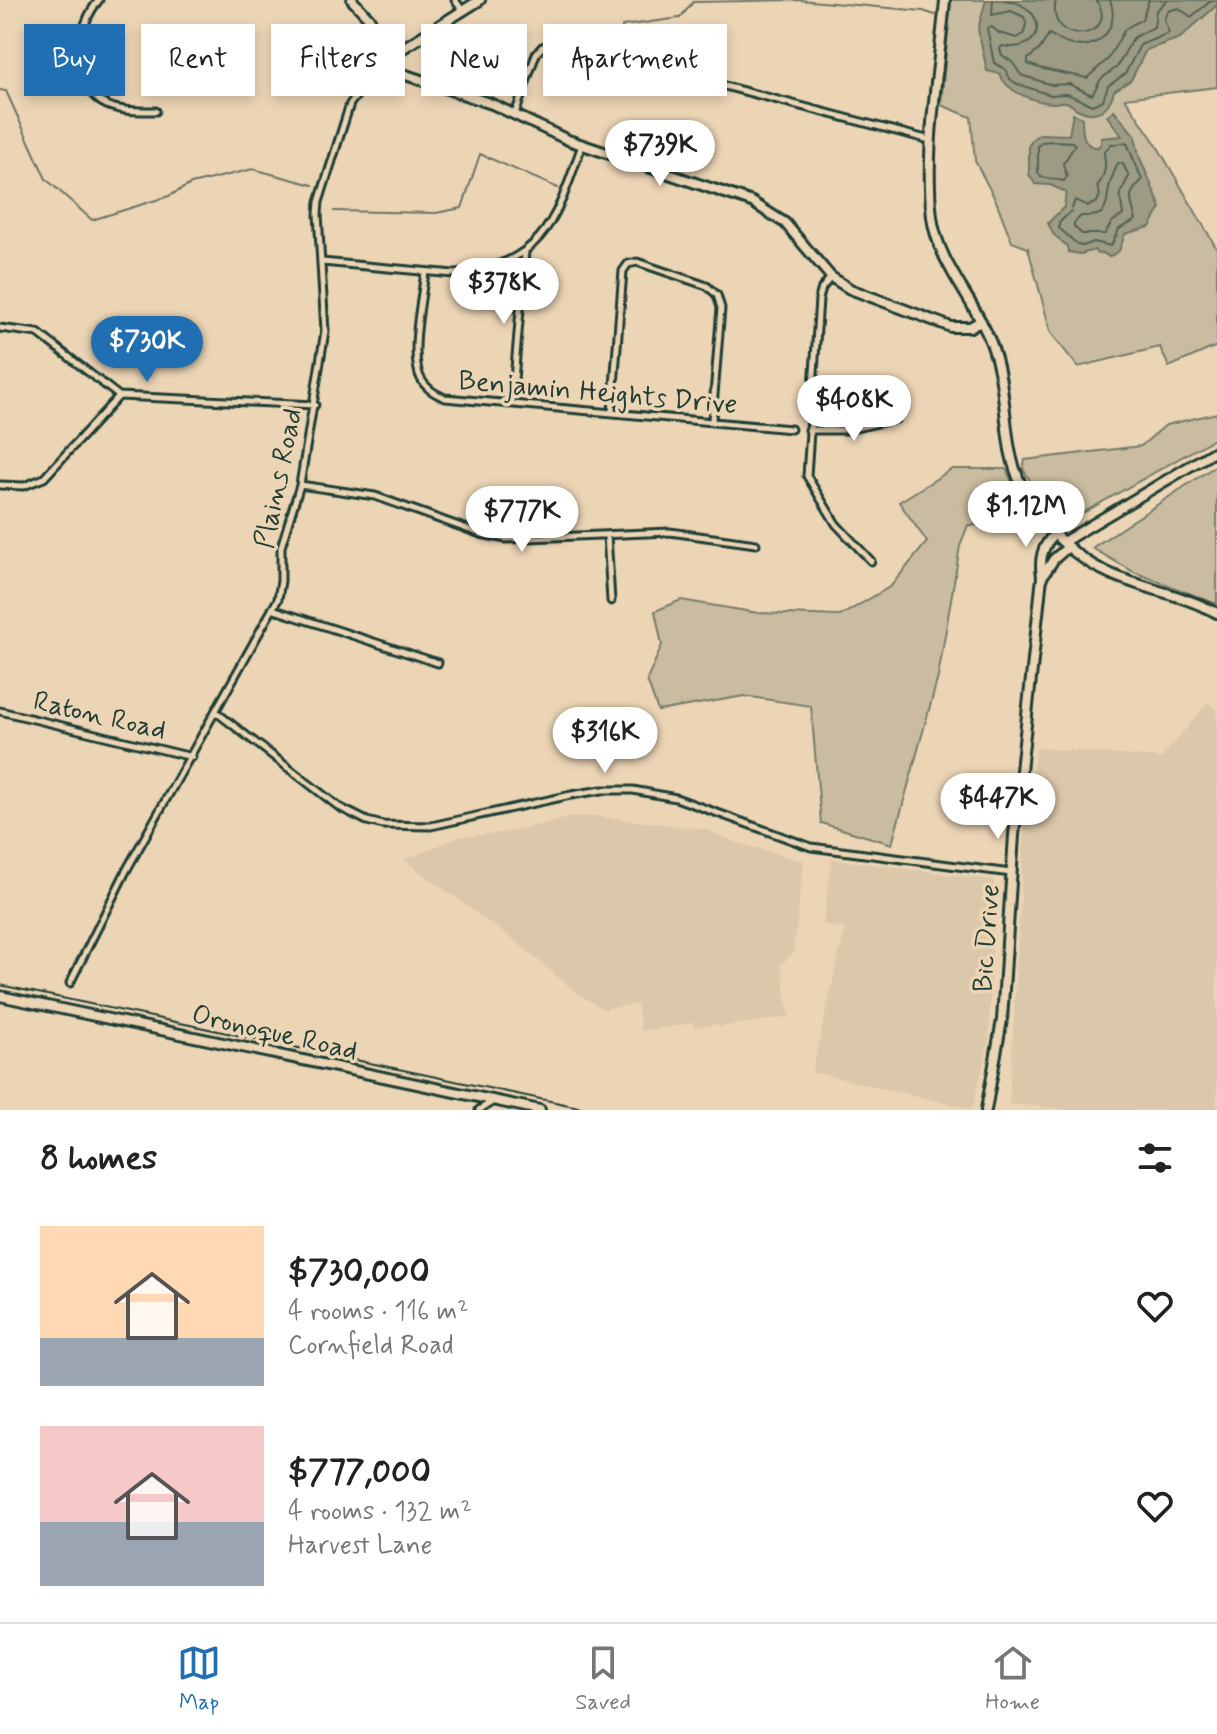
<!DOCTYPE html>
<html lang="en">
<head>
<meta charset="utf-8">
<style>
  :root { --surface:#fff; --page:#f6f6f6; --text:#222; --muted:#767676; --line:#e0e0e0; --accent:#1f6fb2 }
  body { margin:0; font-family:Mynerve,sans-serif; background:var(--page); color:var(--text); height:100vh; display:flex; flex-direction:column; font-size:30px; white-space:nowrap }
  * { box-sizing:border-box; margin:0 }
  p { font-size:26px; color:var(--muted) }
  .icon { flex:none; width:44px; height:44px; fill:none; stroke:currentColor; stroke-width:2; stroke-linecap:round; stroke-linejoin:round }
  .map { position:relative; height:1110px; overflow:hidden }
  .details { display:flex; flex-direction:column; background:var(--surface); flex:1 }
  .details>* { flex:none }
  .top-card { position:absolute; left:24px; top:24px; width:800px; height:72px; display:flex; gap:16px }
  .price { position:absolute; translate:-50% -68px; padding:0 18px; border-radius:28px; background:#fff; color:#222; font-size:26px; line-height:52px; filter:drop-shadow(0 2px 4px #0008) }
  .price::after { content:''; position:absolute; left:50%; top:48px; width:24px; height:18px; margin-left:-12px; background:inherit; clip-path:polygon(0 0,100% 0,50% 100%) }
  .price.selected { background:var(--accent); color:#fff }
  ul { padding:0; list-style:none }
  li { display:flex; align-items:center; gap:24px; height:200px; padding:0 40px }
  li span { display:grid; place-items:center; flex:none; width:224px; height:160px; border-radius:0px; color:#555 }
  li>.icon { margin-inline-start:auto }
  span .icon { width:96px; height:96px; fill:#fffc; stroke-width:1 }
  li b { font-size:34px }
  h2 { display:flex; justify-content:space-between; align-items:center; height:96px; padding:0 40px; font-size:34px }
  .pill { padding:0 28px; border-radius:0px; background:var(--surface); box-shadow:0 4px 12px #0003; font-size:28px; line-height:72px }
  .pill.selected { background:var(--accent); color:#fff }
  .tabs { display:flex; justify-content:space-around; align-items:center; height:112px; border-top:2px solid var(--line); background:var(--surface); font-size:22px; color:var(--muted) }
  .tabs a { display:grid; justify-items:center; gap:4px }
  .tabs .selected { color:var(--accent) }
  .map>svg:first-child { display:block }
</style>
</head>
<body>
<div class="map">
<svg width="1217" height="1110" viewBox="0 0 1217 1110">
  <rect width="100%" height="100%" fill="#ecd5b5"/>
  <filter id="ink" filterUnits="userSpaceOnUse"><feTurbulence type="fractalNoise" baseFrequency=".0125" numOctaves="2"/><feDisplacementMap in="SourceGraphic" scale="16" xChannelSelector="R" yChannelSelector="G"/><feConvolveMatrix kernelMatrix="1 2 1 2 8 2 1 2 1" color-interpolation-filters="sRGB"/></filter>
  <g filter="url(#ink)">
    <path fill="#dbc8aa" d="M1208,702L1217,710V1110H1073L1009,1104L1025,821L1036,748L1161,758Z
      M594,816L705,829L735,842L804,861L793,954L781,964L789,1017L718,1027L717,1024L694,1027L693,1023L641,1031L637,1004L603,1009L577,993L520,945L404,860L459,837L507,832L572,817Z
      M832,859L994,880L989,1043L972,1109L812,1072L845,929L823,924Z"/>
    <path fill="#cabca0" stroke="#747c6a" stroke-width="2" d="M951,0H1217V87L1125,98L1156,144L1217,249V346L1169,367L1160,347L1078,367L1051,333L1028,248L1012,242L996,201L975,161L971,117L941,105Z
      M1217,413V437L1067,522L1054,519L1023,469L1025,460L1141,446L1166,425Z
      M1217,465V604L1134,572L1092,548Z
      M952,469H1006L1034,529L968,525L960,546L938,677L892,844L821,823L811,706L744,696L658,711L647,680L662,645L655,611L681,600L758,613L840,616L891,586L927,542L899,502Z"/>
    <path fill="#9d9b84" stroke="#6b7564" stroke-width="2" d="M986,0H1217V5L1180,38L1146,50L1131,80L1114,91C1109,110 1096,119 1077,109C1073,107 1070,103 1066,102C1062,101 1056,103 1053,103C1034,102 1006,92 1000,74L987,71L978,29Z
      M1114,110L1135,136L1139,156L1161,208L1150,227L1125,234L1119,251L1109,257L1103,253L1097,254L1094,250L1081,254L1068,252L1067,246L1053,234L1048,223L1064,207L1066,192L1050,185L1035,184L1029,174V145L1034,138L1040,134L1069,135L1073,113L1082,118C1082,130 1082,148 1098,147L1101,144V138L1122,136L1107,116Z"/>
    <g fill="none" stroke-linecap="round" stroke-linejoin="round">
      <path stroke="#516354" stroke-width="2" d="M993,0L992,15L1011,11L1024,17L1026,23L1024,34L1017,38L999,33L992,27L987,28L994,63L1005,69L1010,79L1017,84L1051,95L1067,94L1092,105L1103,100L1108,86L1125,74L1140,45L1169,33L1164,19L1168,11L1179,8L1191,17L1212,0
        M1004,0C1049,5 1048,54 1002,46L1000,49L1002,55L1012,62L1021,75L1052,85L1069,84L1092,95L1101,79L1117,67L1133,38L1154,27L1156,11L1167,0
        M1056,0C1044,50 1123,39 1096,0
        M1110,0C1120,26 1101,50 1073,45C1064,44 1057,38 1049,34L1040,49L1028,59V64C1047,72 1067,73 1087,78L1108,59L1125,29L1142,19L1149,0
        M1054,141L1072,142L1075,145L1063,164L1067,177L1064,181L1041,177L1038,172V146L1042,142Z
        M1127,143L1142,180C1125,198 1131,198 1136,220L1119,229L1111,246L1094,242L1083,246L1077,244L1059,228V223L1071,211L1075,200L1088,206L1097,202L1100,195L1097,186C1106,176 1106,165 1104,153L1111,144Z
        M1118,163L1123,164L1129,176L1120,194L1123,215L1112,222L1105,234H1082L1074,227V223L1081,216C1109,217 1105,209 1109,188C1110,181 1115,170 1118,163Z"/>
      <path stroke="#6b7564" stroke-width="2" d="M623,41L622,26L680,18L693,2L799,0L923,11L935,15
        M0,90L6,91L46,179L92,220L169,196L191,184L253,169L313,185
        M334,211L436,213L462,208L480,154L558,188"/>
      <defs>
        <path id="street" d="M99,0C77,25 69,79 101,102C116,112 138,111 156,111
          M455,0L462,10
          M515,114L536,54L542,47L552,45H590L606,48L679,74L930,140
          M322,262L454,274C544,264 555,222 582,145
          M425,272C422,298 409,356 421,379C426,389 435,394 445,398L791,429
          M831,277L822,288L819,299L807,476L836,524L871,561
          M0,328L38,333L119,396L315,405
          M512,403L525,252
          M612,411L623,271L628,264L637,262L707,286L717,295L721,308L712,420
          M809,430H847L896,419
          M0,485L24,486L44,478L119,396
          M300,485L375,496L481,534L506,539L670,532L756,544
          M607,535L611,601
          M272,609L438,663
          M0,711L192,757
          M216,712L339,807L367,821L383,825L431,826L571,795L602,790H633L676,798L811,847L1011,873
          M70,983L126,871L278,599L281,581V547L300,485L325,331L318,214L319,202L350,104L384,60
          M479,1110L492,1102"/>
        <path id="secondary" d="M352,0L369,18L378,35L384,60L397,72L492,104L568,140L752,202L785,223L831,277L850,289L951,327H970L981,321
          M945,0C939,72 924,145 932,217C938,264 975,300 991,343C1004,377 1004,415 1010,450C1017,489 1043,527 1073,551C1116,587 1171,588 1217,613
          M384,60L480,0
          M1063,542L1217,450
          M1042,577L1054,559L1068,547
          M0,996L540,1110
          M986,1110L1002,1020L1014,835L1042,577C1039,558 1042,547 1055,533"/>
      </defs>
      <use href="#street" stroke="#1f3d34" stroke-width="11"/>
      <use href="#secondary" stroke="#1f3d34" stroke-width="14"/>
      <use href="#street" stroke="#ecd5b5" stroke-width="5"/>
      <use href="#secondary" stroke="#ecd5b5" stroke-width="8"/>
      <path stroke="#1f3d34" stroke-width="2" d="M0,985L593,1110"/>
    </g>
  </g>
  <g text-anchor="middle" stroke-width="7" stroke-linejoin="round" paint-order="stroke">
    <g font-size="28" fill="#1f3d34" stroke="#ecd5b5">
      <text transform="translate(598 391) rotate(5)" y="10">Benjamin Heights Drive</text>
      <text transform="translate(277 478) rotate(-78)" y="10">Plains Road</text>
      <text transform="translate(100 714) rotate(13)" y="10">Raton Road</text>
      <text transform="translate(985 938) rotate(-86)" y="10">Bic Drive</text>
      <text transform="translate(275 1031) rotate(13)" y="10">Oronoque Road</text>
    </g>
  </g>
</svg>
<b class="price" style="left:660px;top:188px">$739K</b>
<b class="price" style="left:504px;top:326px">$378K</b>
<b class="price selected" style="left:147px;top:384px">$730K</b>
<b class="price" style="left:854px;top:443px">$408K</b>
<b class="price" style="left:1026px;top:549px">$1.12M</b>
<b class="price" style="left:522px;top:554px">$777K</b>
<b class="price" style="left:605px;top:775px">$316K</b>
<b class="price" style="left:998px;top:841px">$447K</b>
<div class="top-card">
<a class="pill selected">Buy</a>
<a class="pill">Rent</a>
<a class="pill">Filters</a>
<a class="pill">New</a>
<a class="pill">Apartment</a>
</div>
</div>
<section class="details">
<h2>8 homes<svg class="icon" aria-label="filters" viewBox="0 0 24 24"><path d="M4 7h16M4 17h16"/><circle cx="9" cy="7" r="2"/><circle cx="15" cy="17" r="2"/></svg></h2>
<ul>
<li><span style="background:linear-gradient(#ffd9b3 70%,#9aa5b1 0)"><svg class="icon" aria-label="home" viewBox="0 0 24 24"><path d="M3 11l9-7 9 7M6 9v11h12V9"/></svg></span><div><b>$730,000</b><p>4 rooms · 116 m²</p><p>Cornfield Road</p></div><svg class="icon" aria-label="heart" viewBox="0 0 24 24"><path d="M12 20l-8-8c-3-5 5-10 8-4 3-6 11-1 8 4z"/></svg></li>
<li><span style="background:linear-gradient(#f6c9c9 60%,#9aa5b1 0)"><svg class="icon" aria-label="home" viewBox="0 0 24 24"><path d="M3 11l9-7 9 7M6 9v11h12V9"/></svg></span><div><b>$777,000</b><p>4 rooms · 132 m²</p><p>Harvest Lane</p></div><svg class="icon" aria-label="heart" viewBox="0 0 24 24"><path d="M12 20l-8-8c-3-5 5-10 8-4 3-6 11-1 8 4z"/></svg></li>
</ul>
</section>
<nav class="tabs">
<a class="selected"><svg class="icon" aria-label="map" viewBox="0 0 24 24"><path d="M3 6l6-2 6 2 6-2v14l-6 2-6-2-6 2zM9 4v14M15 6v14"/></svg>Map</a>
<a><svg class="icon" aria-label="saved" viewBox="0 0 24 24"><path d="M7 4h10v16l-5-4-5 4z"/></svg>Saved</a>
<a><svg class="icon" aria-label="home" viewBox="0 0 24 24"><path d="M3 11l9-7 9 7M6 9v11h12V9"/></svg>Home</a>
</nav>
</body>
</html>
